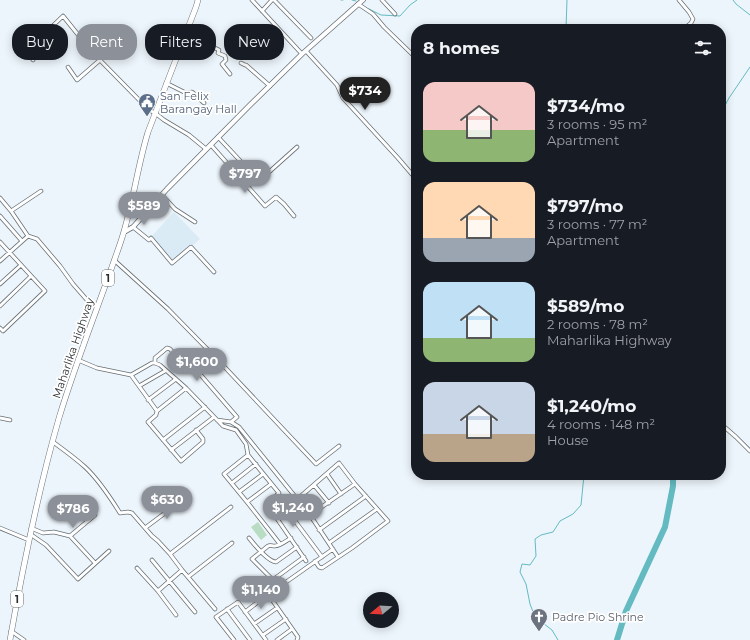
<!DOCTYPE html>
<html lang="en">
<head>
<meta charset="utf-8">
<style>
  :root { --surface:#171b24; --page:#242831; --text:#f1f3f6; --muted:#9ea1a6; --accent:#8c9099 }
  body { margin:0; font-family:Montserrat,sans-serif; background:var(--page); color:var(--text); height:100vh; display:flex; flex-direction:column; font-size:15px; white-space:nowrap }
  * { box-sizing:border-box; margin:0 }
  p { font-size:13px; color:var(--muted) }
  .icon { flex:none; width:22px; height:22px; fill:none; stroke:currentColor; stroke-width:2; stroke-linecap:round; stroke-linejoin:round }
  .map { position:relative; flex:1; overflow:hidden }
  .panel { position:absolute; left:411px; top:24px; width:315px; height:456px; display:flex; flex-direction:column; background:var(--surface); border-radius:16px; box-shadow:0 2px 10px #0003 }
  .panel>* { flex:none }
  .banner { position:absolute; left:12px; top:24px; width:339px; height:36px; display:flex; gap:8px }
  .needle { width:26px; rotate:252deg }
  .controls { position:absolute; left:363px; top:592px; display:grid; gap:8px }
  .controls a { display:grid; place-items:center; width:36px; height:36px; border-radius:50%; background:var(--surface); box-shadow:0 2px 10px #0003; font-size:20px }
  .price { position:absolute; translate:-50% -34px; padding:0 9px; border-radius:14px; background:var(--accent); color:#fff; font-size:13px; line-height:26px; filter:drop-shadow(0 1px 2px #0008) }
  .price::after { content:''; position:absolute; left:50%; top:24px; width:12px; height:9px; margin-left:-6px; background:inherit; clip-path:polygon(0 0,100% 0,50% 100%) }
  .price.active { background:#222; color:#fff }
  ul { padding:0; list-style:none }
  li { display:flex; align-items:center; gap:12px; height:100px; padding:0 12px }
  li span { display:grid; place-items:center; flex:none; width:112px; height:80px; border-radius:12px; color:#555 }
  li>.icon { margin-inline-start:auto }
  span .icon { width:48px; height:48px; fill:#fffc; stroke-width:1 }
  li b { font-size:17px }
  h2 { display:flex; justify-content:space-between; align-items:center; height:48px; padding:0 12px; font-size:17px }
  .tag { padding:0 14px; border-radius:16px; background:var(--surface); box-shadow:0 2px 10px #0003; font-size:14px; line-height:36px }
  .tag.active { background:var(--accent); color:#fff }
  .map>svg:first-child { display:block }
</style>
</head>
<body>
<div class="map">
<svg width="750" height="640" viewBox="0 0 750 640">
  <rect width="100%" height="100%" fill="#ecf5fb"/>
  <path fill="#dbebf6" d="M174,212L200,239L172,263L151,237Z"/>
  <path fill="#b8ddc3" d="M308,493L318,507L311,511L301,498Z
    M258,522L267,535L261,540L251,527Z
    M262,579L267,586L254,595L249,589Z"/>
  <g fill="none" stroke-linecap="round" stroke-linejoin="round">
    <path stroke="#63bbc1" stroke-width="1" d="M341,0H343
      M352,0L356,1
      M733,0L736,4L750,15
      M369,9L381,15L400,16L410,5L417,0
      M566,29L567,0
      M721,113L729,98L750,67
      M558,640L552,630L535,617L530,604L526,584L520,572L522,564L530,565L536,556L535,539L541,535L553,532L560,521L573,514L581,505L584,475"/>
    <path stroke="#63bbc1" stroke-width="6" d="M617,640L626,611L665,527L673,486V475"/>
    <defs>
      <path id="minor" d="M252,0L302,54
        M274,0L311,38
        M382,0L395,14
        M679,0L689,12L693,19L691,23L684,29
        M358,4L373,14L384,27L416,58
        M262,11L272,0
        M185,36L201,47L207,44L219,50L218,53L225,56L226,60L222,64L230,74
        M306,51L337,85L343,98L398,158L416,179
        M33,60L26,50L38,40L63,16L92,52L149,110L155,113L164,120L189,135L206,149
        M241,63L245,65H246L270,86
        M68,67L77,80L100,60
        M166,83L186,93L192,92L204,103
        M218,137L259,181L297,147
        M211,145L265,206L276,197L284,204L294,216
        M162,195L175,209L195,222
        M0,198L11,211L28,236L37,239L60,266L73,284L87,300L98,306
        M11,211L41,191
        M0,216L22,241
        M133,227L149,240L151,238L172,263L191,247L214,272
        M0,242L45,291L3,331L0,328
        M114,260L168,309L218,360L316,464L339,446
        M0,261L28,236
        M0,284L21,265
        M0,306L31,276
        M78,360L97,368L131,375L152,363H155L160,365L186,388L223,426L236,430L246,444L248,455L279,493L267,504L306,561
        M155,363V358L167,348L170,349L179,359L193,366L237,417L231,422
        M131,375L157,411
        M139,386L165,371
        M186,388L157,411L156,415L148,422L181,461L203,442V439L196,430
        M148,400L176,379
        M0,418L10,420
        M217,420L231,422L239,427L310,515L338,557
        M721,424L736,437L750,451
        M163,440L205,407
        M53,442C64,450 75,458 85,467C99,480 110,497 120,513L128,512L132,513L152,536L158,541L170,554L182,570L215,609
        M171,450L214,417
        M248,455L224,474L247,502L280,544
        M327,474L341,494
        M232,483L256,464
        M314,485L329,503
        M239,492L263,474
        M247,502L271,484
        M310,515L355,484
        M0,528L29,540
        M31,528L43,533L54,532L70,536L95,563
        M145,528L181,501
        M319,530L366,496
        M30,534L46,545L78,579L109,551
        M70,536L95,515
        M249,538C255,545 267,561 276,562L297,547
        M291,538C286,541 280,546 275,546C272,546 270,545 268,546L252,559L271,578L274,579L304,557
        M329,543L377,509
        M170,554L231,507
        M152,560L195,612
        M315,561L319,567L322,568L352,548L388,521L355,484L339,463L286,509L322,557
        M137,568L158,591L176,615
        M188,577L232,543
        M158,591L182,570
        M267 594a3 3 0 1 1 6 0a3 3 0 1 1-6 0Z
        M272,592L333,549
        M270,597L298,637L297,640
        M227,609L250,640
        M245,612L267,595
        M254,624L277,608
        M11,631L24,640
        M263,635L286,619
        M234,640L216,617L238,602L266,640
        M277,640L292,629"/>
      <path id="tertiary" d="M124,232L133,227L167,189L250,105L302,54L363,0"/>
      <path id="trunk" d="M10,640C23,566 38,491 59,418C77,358 101,300 121,241C133,205 137,168 148,132L196,7L198,0"/>
    </defs>
    <use href="#minor" stroke="#676f74" stroke-width="4.5"/>
    <use href="#tertiary" stroke="#676f74" stroke-width="5.5"/>
    <use href="#trunk" stroke="#676f74" stroke-width="6"/>
    <use href="#minor" stroke="#fff" stroke-width="3"/>
    <use href="#tertiary" stroke="#fff" stroke-width="4"/>
    <use href="#trunk" stroke="#fff" stroke-width="5"/>
  </g>
  <defs>
    <symbol id="civic-pin" viewBox="-11 -11 22 30"><path d="M0 17L-7.5 6A9.5 9.5 0 1 1 7.5 6Z" fill="#5c6f8a" stroke="#fff"/><path d="M-.6-6.5H3V-4.5H.6V-3L4-1V1h2V6H-6V1h2V-1L-.6-3ZM-1.2 2.5V6h2.4V2.5Z" fill="#fff"/></symbol>
    <symbol id="church-pin" viewBox="-11 -11 22 30"><path d="M0 17L-7.5 6A9.5 9.5 0 1 1 7.5 6Z" fill="#6b7280" stroke="#fff"/><path d="M-1.2-6h2.4v3.5h3.3v2.4h-3.3V6h-2.4V-.1h-3.3v-2.4h3.3Z" fill="#fff"/></symbol>
  </defs>
  <g fill-rule="evenodd">
    <use href="#civic-pin" x="137" y="92" width="20" height="27"/>
    <use href="#church-pin" x="529" y="607" width="20" height="27"/>
  </g>
  <g text-anchor="middle" stroke-width="3.5" stroke-linejoin="round" paint-order="stroke">
    <g fill="#fff" stroke="#6a6c6d" stroke-width="1">
      <rect x="102" y="270" width="12" height="16" rx="3"/>
      <rect x="11" y="591" width="12" height="16" rx="3"/>
    </g>
    <g font-size="10" font-weight="bold" fill="#2a2d2f">
      <text x="108" y="282">1</text>
      <text x="17" y="603">1</text>
    </g>
    <g font-size="11" fill="#4e5e75" stroke="#fff" text-anchor="start">
      <text x="160" y="100">San Felix<tspan x="160" dy="13">Barangay Hall</tspan></text>
    </g>
    <g font-size="11" fill="#2a2d2f" stroke="#fff">
      <text transform="translate(73 348) rotate(-71)" y="4">Maharlika Highway</text>
    </g>
    <g font-size="11" fill="#5b616d" stroke="#fff" text-anchor="start">
      <text x="552" y="621">Padre Pio Shrine</text>
    </g>
  </g>
</svg>
<div class="controls">
<a><svg class="needle" viewBox="-14 -14 28 28"><path d="M0-13l5 13h-10z" fill="#e53935"/><path d="M0 13l5-13h-10z" fill="#9ea1a6"/></svg></a>
</div>
<b class="price active" style="left:365px;top:111px">$734</b>
<b class="price" style="left:245px;top:194px">$797</b>
<b class="price" style="left:144px;top:226px">$589</b>
<b class="price" style="left:197px;top:382px">$1,600</b>
<b class="price" style="left:167px;top:520px">$630</b>
<b class="price" style="left:293px;top:528px">$1,240</b>
<b class="price" style="left:73px;top:529px">$786</b>
<b class="price" style="left:261px;top:610px">$1,140</b>
<div class="banner">
<a class="tag">Buy</a>
<a class="tag active">Rent</a>
<a class="tag">Filters</a>
<a class="tag">New</a>
</div>
<section class="panel">
<h2>8 homes<svg class="icon" aria-label="filters" viewBox="0 0 24 24"><path d="M4 7h16M4 17h16"/><circle cx="9" cy="7" r="2"/><circle cx="15" cy="17" r="2"/></svg></h2>
<ul>
<li><span style="background:linear-gradient(#f6c9c9 60%,#8fb573 0)"><svg class="icon" aria-label="home" viewBox="0 0 24 24"><path d="M3 11l9-7 9 7M6 9v11h12V9"/></svg></span><div><b>$734/mo</b><p>3 rooms · 95 m²</p><p>Apartment</p></div></li>
<li><span style="background:linear-gradient(#ffd9b3 70%,#9aa5b1 0)"><svg class="icon" aria-label="home" viewBox="0 0 24 24"><path d="M3 11l9-7 9 7M6 9v11h12V9"/></svg></span><div><b>$797/mo</b><p>3 rooms · 77 m²</p><p>Apartment</p></div></li>
<li><span style="background:linear-gradient(#bfe0f5 70%,#8fb573 0)"><svg class="icon" aria-label="home" viewBox="0 0 24 24"><path d="M3 11l9-7 9 7M6 9v11h12V9"/></svg></span><div><b>$589/mo</b><p>2 rooms · 78 m²</p><p>Maharlika Highway</p></div></li>
<li><span style="background:linear-gradient(#c9d6e8 65%,#b9a48a 0)"><svg class="icon" aria-label="home" viewBox="0 0 24 24"><path d="M3 11l9-7 9 7M6 9v11h12V9"/></svg></span><div><b>$1,240/mo</b><p>4 rooms · 148 m²</p><p>House</p></div></li>
</ul>
</section>
</div>
</body>
</html>
